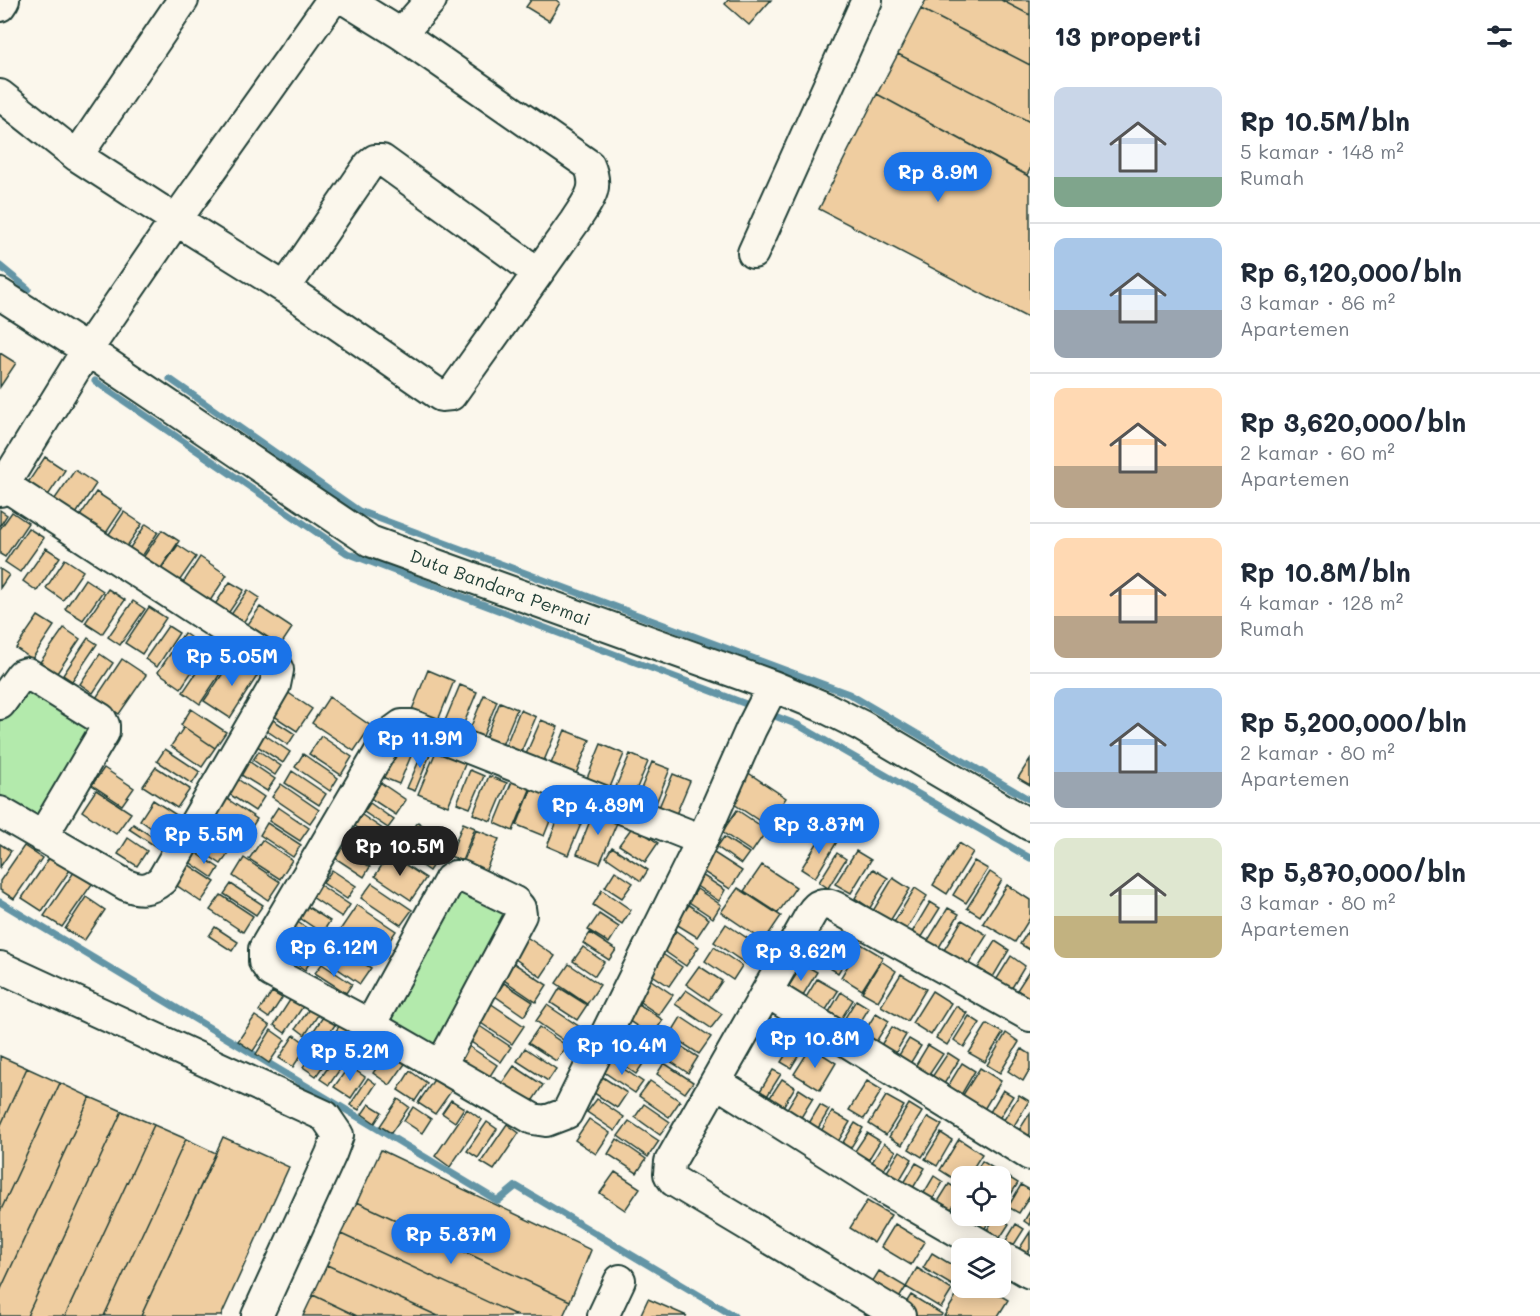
<!DOCTYPE html>
<html lang="id">
<head>
<meta charset="utf-8">
<style>
  :root { --surface:#fff; --page:#f6f6f7; --text:#1f2937; --muted:#747a83; --line:#e0e1e3; --accent:#1a73e8 }
  body { margin:0; font-family:Mali,sans-serif; background:var(--page); color:var(--text); height:100vh; display:flex; flex-direction:column; font-size:22px; white-space:nowrap }
  * { box-sizing:border-box; margin:0 }
  p { font-size:20px; color:var(--muted) }
  .icon { flex:none; width:33px; height:33px; fill:none; stroke:currentColor; stroke-width:2; stroke-linecap:round; stroke-linejoin:round }
  .map { position:relative; flex:1; overflow:hidden }
  .details { display:flex; flex-direction:column; background:var(--surface); width:510px }
  .details>* { flex:none }
  .buttons { position:absolute; left:951px; top:1166px; display:grid; gap:12px }
  .buttons a { display:grid; place-items:center; width:60px; height:60px; border-radius:12px; background:var(--surface); box-shadow:0 3px 15px #0003; font-size:30px }
  .price { position:absolute; translate:-50% -51px; padding:0 14px; border-radius:21px; background:var(--accent); color:#fff; font-size:20px; line-height:39px; filter:drop-shadow(0 2px 3px #0008) }
  .price::after { content:''; position:absolute; left:50%; top:36px; width:18px; height:14px; margin-left:-9px; background:inherit; clip-path:polygon(0 0,100% 0,50% 100%) }
  .price.selected { background:#222; color:#fff }
  ul { padding:0; list-style:none }
  li { display:flex; align-items:center; gap:18px; height:150px; padding:0 24px }
  li+li { border-top:2px solid var(--line) }
  li span { display:grid; place-items:center; flex:none; width:168px; height:120px; border-radius:12px; color:#555 }
  li>.icon { margin-inline-start:auto }
  span .icon { width:72px; height:72px; fill:#fffc; stroke-width:1 }
  li b { font-size:26px }
  h2 { display:flex; justify-content:space-between; align-items:center; height:72px; padding:0 24px; font-size:26px }
  main { display:flex; flex:1; min-height:0 }
  .map>svg:first-child { display:block }
</style>
</head>
<body>
<main>
<div class="map">
<svg width="1030" height="1316" viewBox="0 0 1030 1316">
  <rect width="100%" height="100%" fill="#fbf7ec"/>
  <filter id="ink" filterUnits="userSpaceOnUse"><feTurbulence type="fractalNoise" baseFrequency=".0167" numOctaves="2"/><feDisplacementMap in="SourceGraphic" scale="12" xChannelSelector="R" yChannelSelector="G"/><feConvolveMatrix kernelMatrix="1 2 1 2 8 2 1 2 1" color-interpolation-filters="sRGB"/></filter>
  <g filter="url(#ink)">
    <path fill="#b3eaac" stroke="#699470" stroke-width="1.5" d="M23,676L100,726L42,820L0,795V713Z
      M460,879L518,911L440,1049L382,1013Z"/>
    <g fill="none" stroke-linecap="round" stroke-linejoin="round">
      <path stroke="#6395a6" stroke-width="7" d="M0,266L28,289
        M170,379L359,511L849,694L1030,800
        M95,381L347,553L754,707
        M767,713L798,725L1030,858
        M0,902L498,1201L516,1186L734,1316"/>
    </g>
    <path fill="#efcda0" stroke="#1f3d34" stroke-width="1.5" d="M531,0H556L560,3L549,21L526,7Z
      M728,0H771L749,25L725,4Z
      M926,0H1001L1030,15V65L921,9Z
      M1001,0H1030V15Z
      M921,9L1030,65V122L898,54Z
      M898,54L1030,122V169L1027,175L877,94Z
      M877,94L1030,177V319L819,209Z
      M0,353L16,363L0,387Z
      M45,457L65,470L45,500L25,487Z
      M75,470L96,484L74,517L52,503Z
      M96,492L122,509L102,539L76,522Z
      M0,510L7,515L0,526Z
      M12,512L28,523L5,557L0,554V529Z
      M124,512L142,524L123,552L105,540Z
      M146,524L158,532L137,564L125,555Z
      M28,528L44,538L20,572L5,562Z
      M162,530L179,541L157,574L140,562Z
      M178,545L196,557L173,590L155,578Z
      M46,548L60,557L37,591L23,581Z
      M200,557L227,575L206,607L179,589Z
      M65,559L83,571L63,600L46,588Z
      M0,569L9,575L0,588Z
      M85,579L103,591L83,620L65,609Z
      M230,582L244,590L225,618L212,609Z
      M108,589L125,600L102,634L85,623Z
      M248,590L260,598L238,630L226,622Z
      M133,601L145,609L120,645L108,637Z
      M149,607L166,618L142,654L125,643Z
      M260,607L292,628L272,658L240,636Z
      M38,616L54,626L32,659L16,648Z
      M168,626L179,633L157,667L145,659Z
      M64,628L80,639L55,676L38,665Z
      M184,633L207,649L181,688L158,672Z
      M88,638L97,644L72,681L63,675Z
      M211,651L228,662L200,704L183,692Z
      M100,654L113,663L93,693L80,684Z
      M234,657L259,673L230,718L204,701Z
      M122,659L146,675L119,714L96,698Z
      M428,670L454,681L435,728L409,717Z
      M460,685L477,692L459,735L442,728Z
      M287,692L312,709L297,731L271,714Z
      M484,695L497,701L481,741L467,736Z
      M329,697L371,726L354,751L312,723Z
      M500,702L517,709L500,750L483,744Z
      M191,709L226,732L215,748L181,725Z
      M520,710L536,717L518,759L503,752Z
      M267,716L295,734L288,745L260,726Z
      M541,720L558,727L541,768L523,761Z
      M184,727L215,748L202,767L171,746Z
      M565,730L590,740L573,781L548,771Z
      M259,731L290,752L283,763L251,742Z
      M398,734L417,742L399,784L380,776Z
      M321,736L352,757L341,775L309,754Z
      M601,744L624,754L608,792L585,783Z
      M425,747L432,750L415,791L407,788Z
      M165,749L200,772L192,784L157,761Z
      M437,749L466,762L448,806L418,794Z
      M259,751L281,766L275,775L253,760Z
      M303,754L338,778L330,791L295,767Z
      M630,754L648,762L630,804L612,796Z
      M1030,759V785L1018,778Z
      M247,760L275,779L267,791L238,773Z
      M652,762L670,769L654,808L636,801Z
      M156,767L190,789L177,808L143,786Z
      M104,768L134,788L122,805L92,785Z
      M470,770L484,776L470,808L457,803Z
      M292,771L326,794L319,805L285,783Z
      M747,772L786,798L767,826L728,800Z
      M673,774L690,781L674,819L657,812Z
      M489,776L507,783L491,821L473,814Z
      M236,778L264,797L255,811L226,792Z
      M375,779L406,800L396,815L364,794Z
      M513,779L531,787L513,831L495,823Z
      M281,784L319,810L310,823L272,797Z
      M533,785L560,796L544,836L517,825Z
      M96,790L131,813L116,834L82,811Z
      M220,794L257,819L246,836L209,811Z
      M566,799L588,807L568,855L547,846Z
      M153,800L178,816L164,837L140,820Z
      M370,803L394,820L388,828L364,812Z
      M278,807L309,828L300,841L269,821Z
      M595,808L619,818L600,863L577,854Z
      M737,810L767,830L752,852L722,832Z
      M359,813L393,836L385,846L352,824Z
      M211,820L236,837L232,843L207,826Z
      M418,822L448,842L429,871L399,850Z
      M267,823L301,845L293,857L260,835Z
      M463,823L475,828L462,861L450,856Z
      M133,824L162,843L158,848L129,829Z
      M633,826L658,843L645,862L619,845Z
      M349,830L374,847L366,860L341,843Z
      M476,830L499,839L485,872L463,863Z
      M203,832L231,850L221,864L194,846Z
      M824,832L838,840L815,878L801,869Z
      M724,837L749,853L741,864L717,847Z
      M128,838L147,851L137,866L118,854Z
      M262,840L292,860L280,879L249,859Z
      M333,842L370,867L364,877L326,852Z
      M959,843L973,852L947,894L933,885Z
      M0,844L11,851L0,867Z
      M24,846L42,858L14,899L0,890V881Z
      M612,847L648,870L641,881L606,857Z
      M711,851L742,871L730,889L699,869Z
      M856,851L871,860L851,893L835,884Z
      M195,852L219,868L213,878L188,861Z
      M837,853L846,859L828,888L819,882Z
      M389,854L426,878L411,900L375,876Z
      M50,857L70,870L42,911L22,898Z
      M244,858L280,882L268,900L233,876Z
      M183,861L215,882L201,902L170,881Z
      M974,861L988,869L966,903L953,895Z
      M762,865L796,887L778,913L744,891Z
      M873,869L888,878L870,908L855,898Z
      M332,870L356,886L347,899L323,883Z
      M615,871L633,883L622,898L605,887Z
      M74,872L92,884L62,927L44,916Z
      M990,872L1002,880L980,916L967,908Z
      M702,875L725,890L719,901L695,885Z
      M893,878L910,889L885,929L868,919Z
      M372,883L412,910L401,925L361,898Z
      M231,884L263,905L256,915L224,894Z
      M320,885L350,905L342,917L312,897Z
      M1007,885L1030,900V918L1015,942L983,923Z
      M738,888L781,916L764,941L721,912Z
      M915,888L927,896L903,935L891,927Z
      M697,889L721,905L713,918L689,902Z
      M602,890L631,910L622,924L593,905Z
      M221,895L253,916L243,932L210,910Z
      M86,897L105,910L84,941L65,929Z
      M930,902L940,908L920,940L911,934Z
      M302,903L330,921L322,933L294,914Z
      M357,905L396,931L377,959L338,933Z
      M689,905L709,919L697,937L676,924Z
      M948,908L959,914L938,949L927,942Z
      M599,914L619,927L609,943L588,930Z
      M293,919L323,939L314,953L284,932Z
      M962,920L987,935L968,965L944,950Z
      M726,924L759,946L746,964L714,942Z
      M215,927L238,942L232,951L209,936Z
      M1030,928V950L1020,944Z
      M676,931L699,947L686,966L663,950Z
      M590,933L616,950L609,960L583,943Z
      M842,933L857,942L838,973L823,964Z
      M525,936L555,956L541,977L511,956Z
      M286,937L314,956L305,970L277,951Z
      M995,941L1009,950L993,977L978,968Z
      M861,944L883,957L862,990L841,977Z
      M336,945L371,968L360,984L325,960Z
      M583,947L604,962L595,976L573,961Z
      M714,947L742,966L733,980L705,961Z
      M658,951L682,967L669,986L645,970Z
      M1011,956L1025,966L1010,991L995,982Z
      M881,961L896,971L878,1001L862,992Z
      M512,962L547,985L536,1002L501,978Z
      M322,964L352,984L346,993L315,973Z
      M569,964L600,985L587,1004L556,983Z
      M803,964L817,972L800,1000L785,992Z
      M699,966L722,981L709,1000L686,984Z
      M1030,970V998L1017,990Z
      M901,974L926,989L907,1021L881,1006Z
      M817,979L838,991L822,1016L802,1004Z
      M651,980L673,995L659,1015L637,1000Z
      M504,983L533,1002L524,1016L495,996Z
      M560,988L587,1005L577,1020L551,1003Z
      M686,990L722,1014L711,1028L675,1004Z
      M932,991L951,1003L931,1035L912,1023Z
      M272,992L282,998L269,1018L259,1011Z
      M841,992L853,1000L838,1024L826,1017Z
      M292,997L304,1005L285,1033L274,1025Z
      M856,1000L869,1008L853,1034L840,1026Z
      M490,1003L524,1026L512,1044L478,1021Z
      M637,1003L663,1020L652,1036L626,1019Z
      M547,1005L580,1027L569,1044L536,1021Z
      M956,1006L967,1013L947,1045L936,1038Z
      M309,1009L318,1015L305,1035L296,1028Z
      M876,1013L889,1021L874,1045L861,1037Z
      M325,1014L337,1022L320,1047L308,1039Z
      M255,1016L270,1026L253,1051L238,1041Z
      M969,1016L980,1023L964,1047L954,1040Z
      M681,1017L711,1037L699,1054L670,1035Z
      M342,1022L356,1032L341,1053L327,1044Z
      M987,1024L1003,1033L985,1062L969,1053Z
      M478,1025L511,1047L501,1062L468,1040Z
      M627,1025L656,1045L636,1074L607,1054Z
      M539,1027L567,1046L556,1061L528,1043Z
      M892,1027L906,1035L892,1059L878,1050Z
      M271,1030L285,1040L269,1063L256,1054Z
      M1006,1033L1019,1042L1000,1073L987,1065Z
      M799,1034L808,1040L791,1068L781,1062Z
      M294,1035L308,1045L293,1067L279,1058Z
      M909,1039L921,1046L908,1067L896,1060Z
      M674,1042L698,1057L688,1073L664,1057Z
      M467,1045L497,1065L488,1079L458,1059Z
      M928,1045L943,1054L927,1078L913,1070Z
      M317,1046L330,1056L316,1076L303,1067Z
      M811,1047L836,1063L820,1090L794,1074Z
      M525,1048L556,1069L548,1081L517,1061Z
      M389,1049L407,1061L390,1085L373,1073Z
      M1022,1049L1030,1054V1069L1023,1081L1008,1071Z
      M948,1053L959,1060L944,1084L932,1077Z
      M0,1056L27,1068L0,1127Z
      M336,1056L345,1062L329,1085L320,1079Z
      M609,1059L643,1082L635,1093L601,1070Z
      M664,1063L693,1082L685,1093L657,1074Z
      M962,1063L975,1071L961,1095L948,1086Z
      M349,1066L365,1077L351,1098L334,1087Z
      M514,1066L543,1085L531,1103L502,1083Z
      M27,1068L60,1083L0,1212V1127Z
      M980,1068L1001,1081L983,1111L961,1098Z
      M773,1070L781,1074L764,1101L757,1096Z
      M410,1071L427,1083L415,1101L398,1090Z
      M601,1076L627,1093L617,1108L591,1091Z
      M368,1078L376,1084L359,1110L350,1105Z
      M435,1078L452,1090L435,1114L418,1103Z
      M782,1079L795,1087L781,1110L767,1102Z
      M650,1081L680,1101L669,1117L639,1096Z
      M867,1081L882,1090L864,1119L849,1110Z
      M60,1083L90,1097L0,1291V1212Z
      M799,1089L813,1098L797,1124L783,1115Z
      M1003,1090L1013,1096L999,1119L990,1112Z
      M1019,1095L1029,1101L1009,1134L999,1128Z
      M886,1096L904,1106L886,1135L869,1124Z
      M90,1097L122,1111L27,1316H0V1291Z
      M398,1099L409,1107L391,1133L380,1126Z
      M597,1099L624,1117L615,1131L587,1112Z
      M451,1100L464,1108L455,1122L442,1113Z
      M369,1104L382,1112L375,1123L362,1114Z
      M644,1104L670,1122L660,1135L635,1117Z
      M909,1104L922,1112L902,1145L889,1137Z
      M820,1105L829,1110L817,1130L808,1125Z
      M413,1107L431,1119L422,1133L404,1121Z
      M467,1109L482,1120L450,1167L435,1156Z
      M122,1111L154,1125L65,1316H27Z
      M832,1112L850,1122L836,1145L819,1135Z
      M1030,1113V1134L1025,1141L1016,1135Z
      M928,1117L942,1125L922,1157L909,1149Z
      M589,1119L610,1133L596,1154L575,1140Z
      M629,1121L659,1141L648,1157L618,1136Z
      M487,1122L497,1129L478,1158L467,1151Z
      M855,1123L863,1128L845,1157L837,1152Z
      M507,1124L519,1133L494,1170L481,1162Z
      M154,1125L186,1139L104,1316H65Z
      M867,1133L880,1141L867,1162L853,1154Z
      M941,1133L952,1140L937,1166L925,1159Z
      M223,1137L289,1167L221,1316H141Z
      M186,1139L216,1153L141,1316H104Z
      M617,1139L646,1159L637,1173L608,1154Z
      M959,1139L982,1154L968,1176H962V1184L940,1170Z
      M884,1143L896,1151L879,1177L867,1170Z
      M381,1150L591,1250L570,1301L357,1202Z
      M900,1151L912,1159L896,1186L883,1178Z
      M982,1161L993,1168L988,1176H973Z
      M916,1163L925,1168L910,1193L901,1188Z
      M997,1170L1018,1183L1003,1207L1000,1206V1176H993Z
      M615,1172L640,1188L625,1210L600,1193Z
      M934,1176L943,1182L930,1204L921,1198Z
      M949,1184L962,1192L947,1216L934,1208Z
      M1021,1185L1030,1190V1196L1019,1213L1008,1207Z
      M867,1201L891,1215L874,1243L850,1228Z
      M357,1202L570,1301L563,1316H518L341,1234Z
      M962,1204V1215H967L963,1221L954,1216Z
      M1030,1211V1225L1024,1221Z
      M970,1215H993L982,1233L965,1223Z
      M996,1216L1009,1224L996,1244L983,1236Z
      M895,1224L925,1242L911,1265L881,1247Z
      M1016,1224L1024,1229L1010,1251L1002,1247Z
      M1030,1232V1249L1024,1259L1016,1254Z
      M341,1234L518,1316H438L327,1265Z
      M932,1253L962,1271V1278L955,1287L923,1268Z
      M327,1265L438,1316H357L313,1295Z
      M917,1268L952,1290L941,1308L906,1287Z
      M879,1271L906,1287L893,1308L866,1292Z
      M962,1287H986L1008,1300L998,1316H944Z
      M313,1295L357,1316H303Z
      M911,1295L942,1314L941,1316H914L902,1309Z
      M648,1299L687,1316H640Z"/>
    <g fill="none" stroke-linecap="round" stroke-linejoin="round">
      <defs>
        <path id="minor" d="M332,0L176,220L285,288L441,396L451,395L575,221C588,200 600,190 589,165L401,34L346,0
          M0,6L4,0
          M401,34L431,0
          M0,95L77,156L176,220L87,350L0,491
          M77,156L183,0
          M753,253L867,0
          M285,288L369,165L375,160H382L538,273
          M0,294L87,350L370,541L773,686L826,708L862,726L1030,825
          M0,704L21,675L27,673L101,719L104,725V732L42,837
          M0,812L126,885C140,891 150,890 162,880L275,685L278,670L273,660L4,485
          M702,840L411,725H402L391,733L264,949V962L271,972L370,1025L533,1119L546,1121L567,1113L702,840L751,729L773,686
          M0,967L325,1116L338,1135L331,1154L257,1316
          M767,992L1030,1155
          M370,1025L450,879L455,876H461L515,902L520,908L521,915L441,1065
          M716,1082L885,1189L987,1248
          M1000,1256L1030,1273
          M603,1316L620,1280
          M900,1316L674,1181L669,1174L670,1162L811,914C817,904 824,901 835,907L1030,1016"/>
      </defs>
      <use href="#minor" stroke="#1f3d34" stroke-width="34"/>
      <use href="#minor" stroke="#fbf7ec" stroke-width="30"/>
    </g>
  </g>
  <g text-anchor="middle" stroke-width="5" stroke-linejoin="round" paint-order="stroke">
    <g font-size="18" fill="#1f3d34" stroke="#fbf7ec">
      <text transform="translate(500 588) rotate(20)" y="6">Duta Bandara Permai</text>
    </g>
  </g>
</svg>
<div class="buttons">
<a><svg class="icon" aria-label="locate" viewBox="0 0 24 24"><circle cx="12" cy="12" r="6"/><path d="M12 2v4M12 18v4M2 12h4M18 12h4"/></svg></a>
<a><svg class="icon" aria-label="layers" viewBox="0 0 24 24"><path d="M12 4l9 5-9 5-9-5zM3 14l9 5 9-5"/></svg></a>
</div>
<b class="price" style="left:938px;top:203px">Rp 8.9M</b>
<b class="price" style="left:232px;top:687px">Rp 5.05M</b>
<b class="price" style="left:420px;top:769px">Rp 11.9M</b>
<b class="price" style="left:598px;top:836px">Rp 4.89M</b>
<b class="price" style="left:819px;top:855px">Rp 3.87M</b>
<b class="price" style="left:204px;top:865px">Rp 5.5M</b>
<b class="price selected" style="left:400px;top:877px">Rp 10.5M</b>
<b class="price" style="left:334px;top:978px">Rp 6.12M</b>
<b class="price" style="left:801px;top:982px">Rp 3.62M</b>
<b class="price" style="left:815px;top:1069px">Rp 10.8M</b>
<b class="price" style="left:622px;top:1076px">Rp 10.4M</b>
<b class="price" style="left:350px;top:1082px">Rp 5.2M</b>
<b class="price" style="left:451px;top:1265px">Rp 5.87M</b>
</div>
<section class="details">
<h2>13 properti<svg class="icon" aria-label="filters" viewBox="0 0 24 24"><path d="M4 7h16M4 17h16"/><circle cx="9" cy="7" r="2"/><circle cx="15" cy="17" r="2"/></svg></h2>
<ul>
<li><span style="background:linear-gradient(#c9d6e8 75%,#7fa58c 0)"><svg class="icon" aria-label="home" viewBox="0 0 24 24"><path d="M3 11l9-7 9 7M6 9v11h12V9"/></svg></span><div><b>Rp 10.5M/bln</b><p>5 kamar · 148 m²</p><p>Rumah</p></div></li>
<li><span style="background:linear-gradient(#a9c7e8 60%,#9aa5b1 0)"><svg class="icon" aria-label="home" viewBox="0 0 24 24"><path d="M3 11l9-7 9 7M6 9v11h12V9"/></svg></span><div><b>Rp 6,120,000/bln</b><p>3 kamar · 86 m²</p><p>Apartemen</p></div></li>
<li><span style="background:linear-gradient(#ffd9b3 65%,#b9a48a 0)"><svg class="icon" aria-label="home" viewBox="0 0 24 24"><path d="M3 11l9-7 9 7M6 9v11h12V9"/></svg></span><div><b>Rp 3,620,000/bln</b><p>2 kamar · 60 m²</p><p>Apartemen</p></div></li>
<li><span style="background:linear-gradient(#ffd9b3 65%,#b9a48a 0)"><svg class="icon" aria-label="home" viewBox="0 0 24 24"><path d="M3 11l9-7 9 7M6 9v11h12V9"/></svg></span><div><b>Rp 10.8M/bln</b><p>4 kamar · 128 m²</p><p>Rumah</p></div></li>
<li><span style="background:linear-gradient(#a9c7e8 70%,#9aa5b1 0)"><svg class="icon" aria-label="home" viewBox="0 0 24 24"><path d="M3 11l9-7 9 7M6 9v11h12V9"/></svg></span><div><b>Rp 5,200,000/bln</b><p>2 kamar · 80 m²</p><p>Apartemen</p></div></li>
<li><span style="background:linear-gradient(#dfe7d0 65%,#c2b280 0)"><svg class="icon" aria-label="home" viewBox="0 0 24 24"><path d="M3 11l9-7 9 7M6 9v11h12V9"/></svg></span><div><b>Rp 5,870,000/bln</b><p>3 kamar · 80 m²</p><p>Apartemen</p></div></li>
</ul>
</section>
</main>
</body>
</html>
